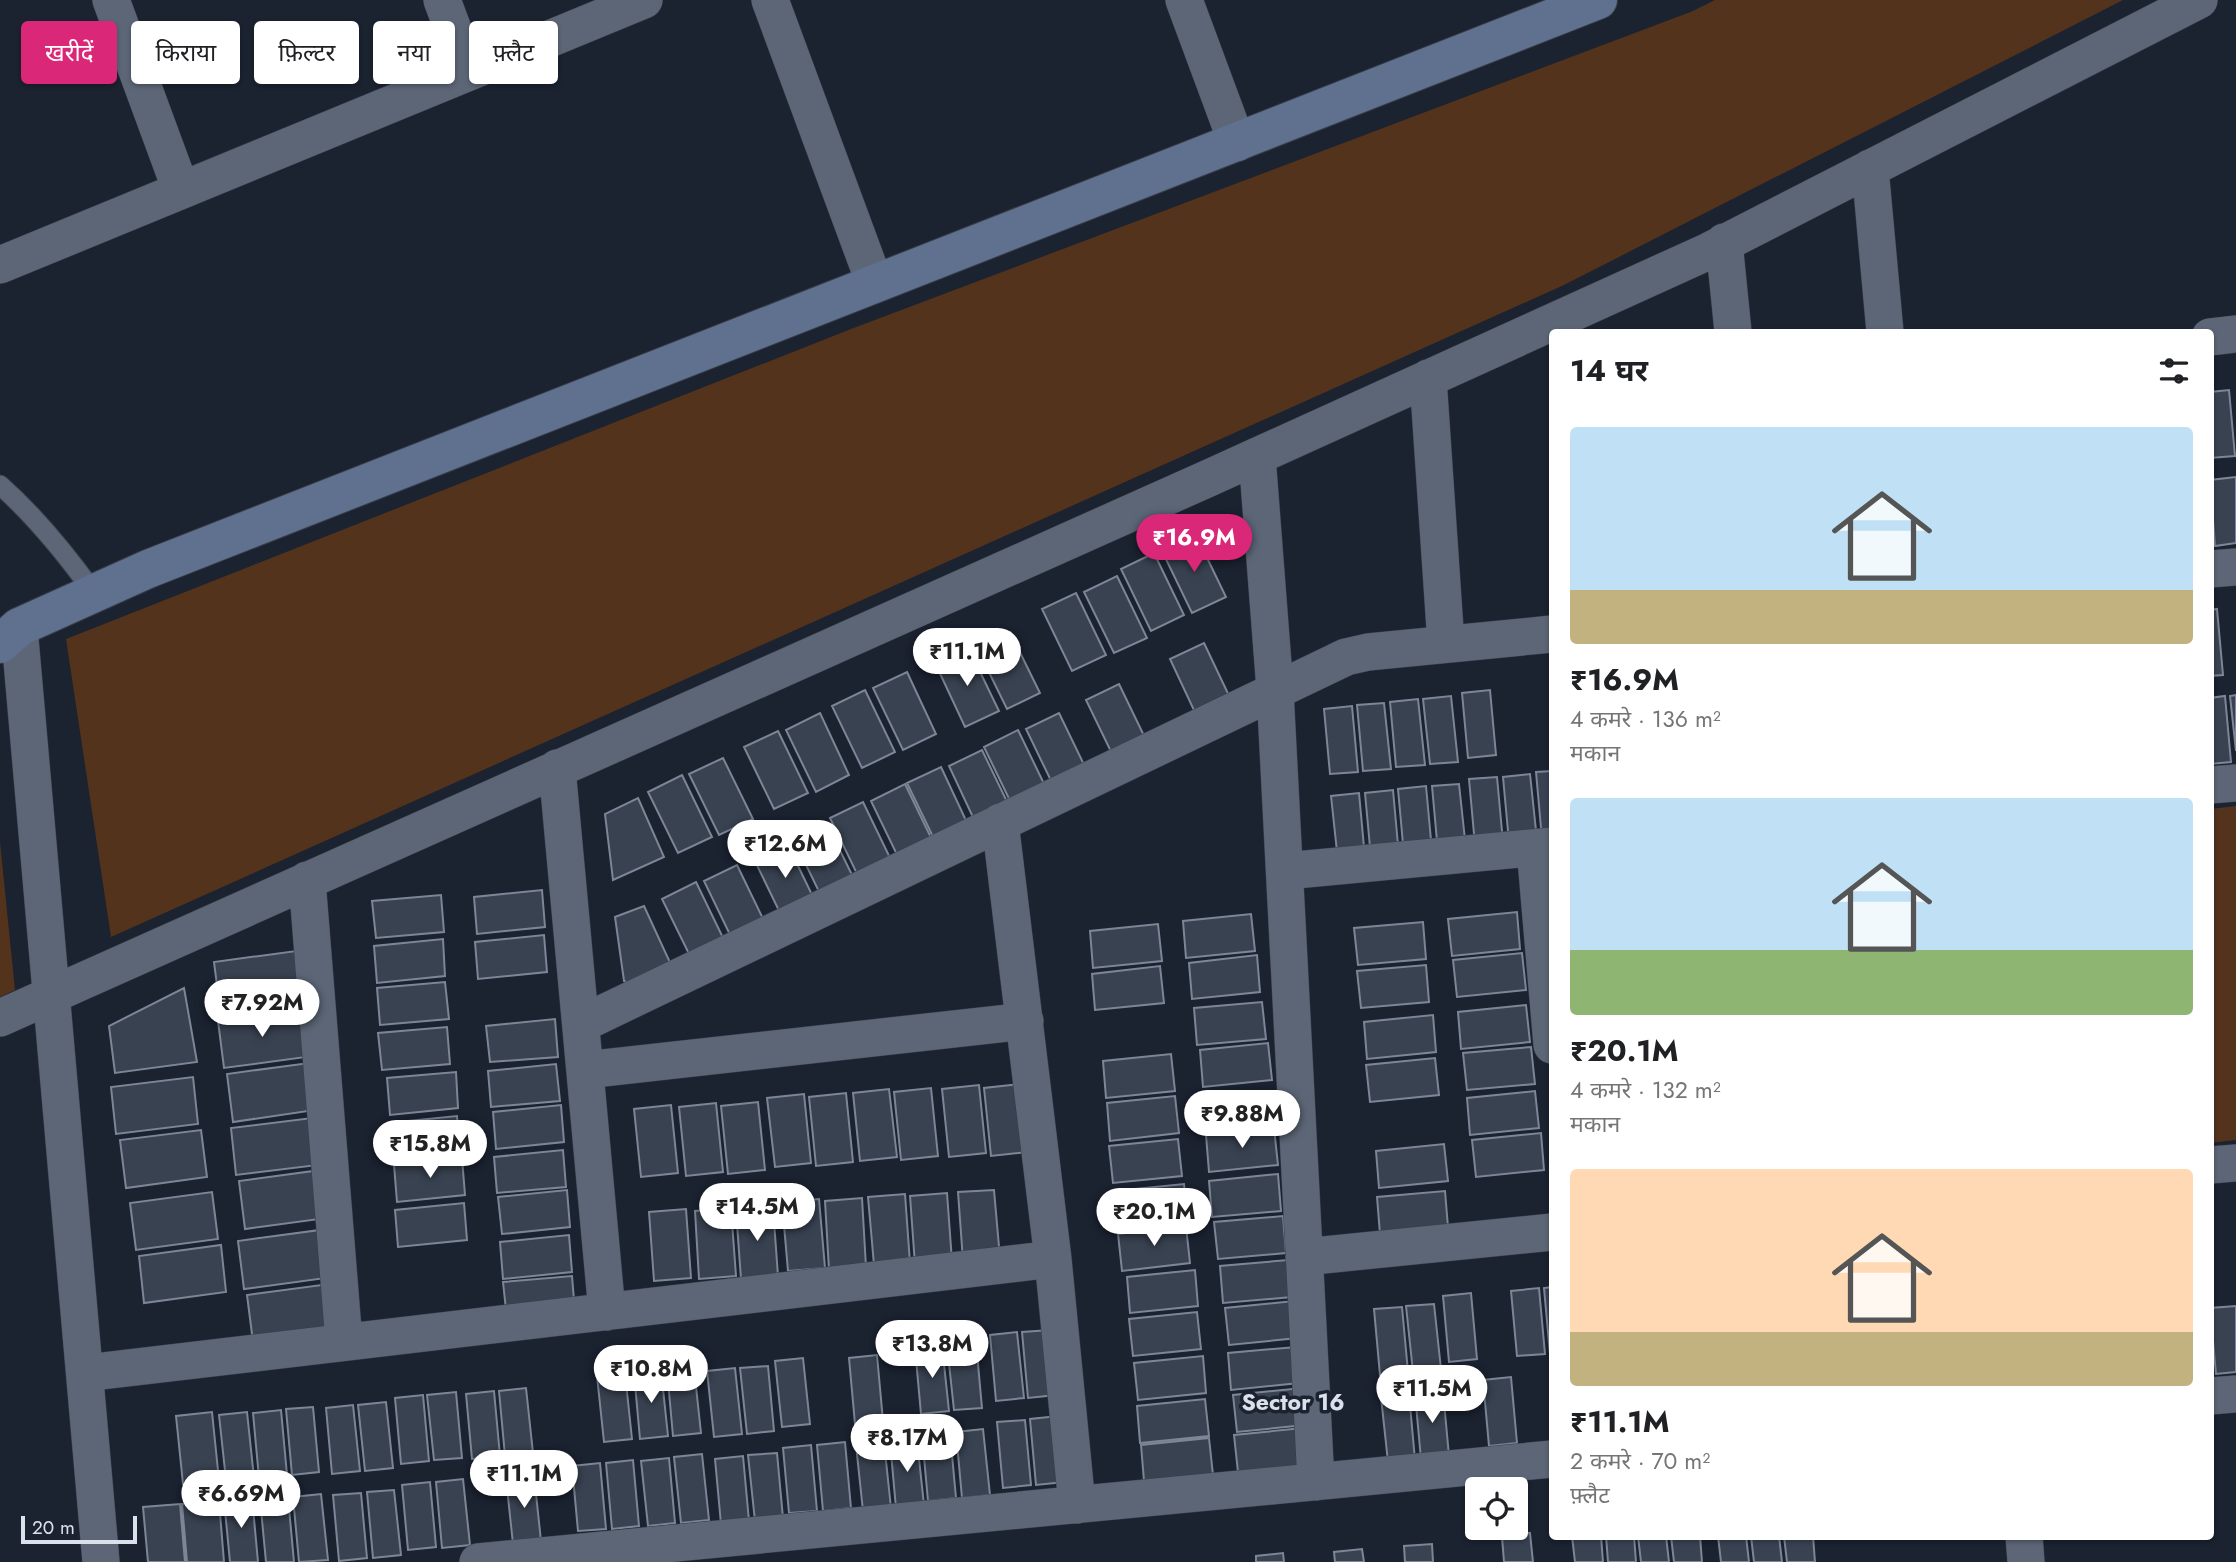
<!DOCTYPE html>
<html lang="hi">
<head>
<meta charset="utf-8">
<style>
  :root { --surface:#fff; --page:#f6f6f6; --text:#202124; --muted:#757577; --accent:#db2777 }
  body { margin:0; font-family:Jost,"Noto Sans Devanagari",sans-serif; background:var(--page); color:var(--text); height:100vh; display:flex; flex-direction:column; font-size:26px; white-space:nowrap }
  * { box-sizing:border-box; margin:0 }
  p { font-size:23px; color:var(--muted) }
  .icon { flex:none; width:38px; height:38px; fill:none; stroke:currentColor; stroke-width:2; stroke-linecap:round; stroke-linejoin:round }
  .map { position:relative; flex:1; overflow:hidden }
  .sheet { position:absolute; left:1549px; top:329px; width:665px; height:1211px; display:flex; flex-direction:column; background:var(--surface); border-radius:7px; box-shadow:0 2px 5px #0004 }
  .sheet>* { flex:none }
  .banner { position:absolute; left:21px; top:21px; width:665px; height:63px; display:flex; gap:14px }
  .controls { position:absolute; left:1465px; top:1477px; display:grid; gap:14px }
  .controls a { display:grid; place-items:center; width:63px; height:63px; border-radius:7px; background:var(--surface); box-shadow:0 2px 5px #0004; font-size:35px }
  .scale { position:absolute; left:21px; bottom:18px; width:116px; box-sizing:border-box; padding-left:7px; border:4px solid #dbe1ea; border-top:0; font-size:19px; line-height:24px; white-space:nowrap; color:#dbe1ea; -webkit-text-stroke:5px #1b2230; paint-order:stroke }
  .price { position:absolute; translate:-50% -60px; padding:0 16px; border-radius:24px; background:#fff; color:#222; font-size:23px; line-height:46px; filter:drop-shadow(0 2px 4px #0008) }
  .price::after { content:''; position:absolute; left:50%; top:42px; width:21px; height:16px; margin-left:-10px; background:inherit; clip-path:polygon(0 0,100% 0,50% 100%) }
  .price.current { background:var(--accent); color:#fff }
  ul { padding:0; list-style:none }
  li { display:grid; align-content:center; gap:14px; height:371px; padding:0 21px }
  li span { display:grid; place-items:center; height:217px; border-radius:7px; color:#555 }
  li>.icon { margin-inline-start:auto }
  span .icon { width:126px; height:126px; fill:#fffc; stroke-width:1 }
  li b { font-size:30px }
  h2 { display:flex; justify-content:space-between; align-items:center; height:84px; padding:0 21px; font-size:30px }
  .tag { padding:0 24px; border-radius:7px; background:var(--surface); box-shadow:0 2px 5px #0004; font-size:24px; line-height:63px }
  .tag.current { background:var(--accent); color:#fff }
  .map>svg:first-child { display:block }
</style>
</head>
<body>
<div class="map">
<svg width="2236" height="1562" viewBox="0 0 2236 1562">
  <rect width="100%" height="100%" fill="#1b2230"/>
  <path fill="#53331c" d="M1715,0H2123L1564,285L111,937L66,639L851,329L1693,11Z
    M2236,806V1140L2210,1143V809Z
    M0,842L15,990L0,997Z"/>
  <path fill="#394251" stroke="#7c8697" stroke-width="2" d="M2229,390L2235,456L2210,458V392Z
    M2236,477V543L2215,546L2210,480Z
    M1196,535L1226,597L1192,613L1162,551Z
    M1154,553L1184,615L1151,631L1121,569Z
    M1117,576L1147,638L1114,653L1084,592Z
    M1076,593L1106,655L1072,671L1042,609Z
    M2217,609L2223,675L2210,676V610Z
    M1010,632L1040,693L1007,709L977,648Z
    M1204,643L1233,704L1199,721L1170,659Z
    M969,649L999,711L965,727L936,665Z
    M907,672L936,734L903,750L873,688Z
    M1119,684L1149,746L1116,762L1086,700Z
    M865,690L895,752L862,768L832,706Z
    M1490,690L1496,755L1468,758L1462,693Z
    M2236,695V751L2230,696Z
    M1451,696L1458,762L1430,764L1423,699Z
    M2225,696L2231,762L2210,764V698Z
    M1418,699L1425,765L1396,767L1390,702Z
    M1384,703L1391,769L1363,771L1357,705Z
    M1352,706L1358,772L1330,774L1324,709Z
    M820,713L849,775L816,792L786,730Z
    M1059,713L1089,775L1056,791L1026,729Z
    M1018,730L1048,792L1014,809L984,747Z
    M778,731L808,793L774,809L744,747Z
    M982,750L1012,812L978,828L949,766Z
    M723,758L753,819L719,835L689,774Z
    M941,767L970,829L937,845L907,783Z
    M1552,771V838L1542,839L1536,772Z
    M1530,774L1537,840L1509,842L1503,777Z
    M682,775L712,837L678,853L648,792Z
    M1497,777L1503,842L1475,845L1469,779Z
    M905,784L935,846L901,863L871,801Z
    M1459,784L1466,849L1438,852L1432,786Z
    M1426,786L1432,851L1404,855L1398,789Z
    M1393,790L1399,856L1371,858L1365,793Z
    M1359,793L1365,858L1338,861L1331,796Z
    M638,798L664,857L613,880L605,814Z
    M863,802L893,864L860,880L830,818Z
    M827,824L857,885L824,902L794,840Z
    M786,841L816,903L783,919L753,857Z
    M737,865L767,927L734,943L704,881Z
    M696,882L726,944L692,960L662,899Z
    M542,890L545,927L477,934L474,897Z
    M441,895L444,932L376,938L372,901Z
    M644,906L673,969L640,988L624,981L615,917Z
    M1517,912L1520,949L1452,956L1448,919Z
    M1251,914L1255,951L1186,958L1183,921Z
    M1423,922L1426,959L1358,965L1354,928Z
    M1158,924L1162,961L1093,968L1090,931Z
    M544,935L547,972L478,979L475,942Z
    M443,939L445,976L377,983L374,946Z
    M296,951L302,998L220,1009L214,962Z
    M1522,953L1526,990L1457,997L1453,960Z
    M1257,955L1260,992L1192,999L1189,963Z
    M1426,965L1429,1002L1361,1008L1357,971Z
    M1160,966L1164,1003L1095,1010L1092,974Z
    M445,982L449,1019L380,1025L377,988Z
    M184,988L197,1062L115,1073L109,1026Z
    M1262,1002L1266,1039L1197,1045L1194,1008Z
    M1526,1005L1530,1042L1461,1049L1458,1012Z
    M300,1010L306,1057L224,1068L218,1021Z
    M1433,1015L1436,1052L1367,1059L1364,1022Z
    M555,1019L558,1057L490,1062L486,1026Z
    M447,1027L450,1064L382,1070L378,1033Z
    M1268,1043L1272,1080L1203,1087L1200,1050Z
    M1531,1047L1535,1084L1467,1090L1463,1053Z
    M1171,1054L1175,1091L1106,1098L1103,1061Z
    M1435,1058L1439,1095L1370,1102L1366,1065Z
    M309,1063L315,1110L233,1122L227,1074Z
    M556,1064L560,1101L491,1107L488,1071Z
    M456,1072L458,1108L390,1115L387,1078Z
    M193,1077L198,1124L116,1134L111,1087Z
    M1021,1084L1028,1152L991,1156L984,1088Z
    M979,1085L986,1153L949,1157L942,1089Z
    M931,1088L938,1156L901,1160L894,1092Z
    M889,1089L897,1157L860,1161L853,1093Z
    M1535,1091L1539,1128L1470,1135L1467,1098Z
    M846,1093L853,1162L816,1166L809,1097Z
    M804,1094L811,1163L775,1167L767,1098Z
    M1175,1096L1179,1133L1110,1141L1107,1103Z
    M758,1102L765,1170L728,1174L721,1106Z
    M716,1103L723,1172L686,1176L679,1107Z
    M561,1105L564,1142L496,1149L493,1112Z
    M671,1105L678,1173L641,1177L634,1109Z
    M457,1116L460,1153L391,1160L389,1123Z
    M312,1118L318,1165L236,1175L231,1128Z
    M1274,1128L1278,1165L1209,1172L1206,1135Z
    M201,1130L207,1177L126,1188L120,1140Z
    M1541,1133L1544,1170L1476,1177L1472,1140Z
    M1178,1139L1182,1176L1113,1183L1109,1146Z
    M1444,1144L1448,1181L1379,1188L1376,1151Z
    M563,1150L566,1187L497,1193L494,1157Z
    M462,1158L465,1195L397,1202L394,1165Z
    M321,1170L327,1218L245,1229L239,1181Z
    M1278,1174L1281,1211L1212,1217L1209,1181Z
    M1184,1184L1188,1221L1119,1228L1115,1191Z
    M567,1190L570,1227L502,1234L498,1197Z
    M994,1190L1000,1258L963,1261L958,1192Z
    M1445,1191L1448,1227L1380,1234L1377,1197Z
    M212,1192L218,1239L136,1250L130,1203Z
    M947,1193L952,1261L915,1265L910,1196Z
    M905,1194L910,1263L874,1265L868,1197Z
    M862,1198L866,1267L829,1270L825,1201Z
    M819,1199L825,1268L788,1271L782,1202Z
    M464,1203L467,1240L398,1247L395,1210Z
    M773,1207L778,1276L741,1279L736,1210Z
    M731,1208L736,1276L699,1279L695,1211Z
    M686,1209L691,1278L654,1281L649,1212Z
    M1283,1216L1286,1253L1218,1259L1214,1222Z
    M1186,1226L1190,1263L1122,1271L1118,1234Z
    M320,1230L326,1278L244,1289L238,1241Z
    M569,1235L572,1272L503,1279L500,1242Z
    M221,1245L226,1292L144,1303L139,1256Z
    M1288,1260L1292,1297L1223,1303L1220,1266Z
    M1195,1270L1198,1306L1130,1313L1127,1277Z
    M572,1276L575,1312L507,1319L503,1282Z
    M329,1284L335,1331L253,1342L247,1295Z
    M1552,1287V1353L1550,1354L1544,1288Z
    M1539,1288L1545,1354L1517,1356L1511,1291Z
    M1471,1293L1477,1359L1449,1362L1443,1296Z
    M1294,1301L1298,1338L1229,1345L1225,1308Z
    M1434,1304L1441,1369L1413,1372L1406,1306Z
    M2236,1306V1372L2216,1374L2210,1308Z
    M1402,1307L1408,1372L1380,1375L1374,1309Z
    M1197,1312L1201,1349L1133,1356L1129,1319Z
    M1050,1330L1056,1395L1028,1398L1022,1332Z
    M1017,1332L1024,1398L996,1401L990,1335Z
    M976,1342L982,1408L954,1410L947,1345Z
    M942,1345L949,1411L921,1414L915,1348Z
    M1296,1347L1299,1383L1231,1390L1228,1353Z
    M877,1355L883,1421L855,1424L849,1358Z
    M1203,1356L1206,1393L1138,1400L1134,1363Z
    M803,1358L810,1424L782,1427L775,1361Z
    M768,1366L774,1431L747,1434L740,1368Z
    M694,1368L701,1433L673,1436L667,1370Z
    M735,1368L742,1434L714,1437L707,1371Z
    M661,1370L668,1436L640,1439L634,1373Z
    M625,1373L632,1439L604,1442L597,1376Z
    M1511,1377L1517,1443L1489,1446L1483,1380Z
    M526,1388L533,1453L505,1456L499,1391Z
    M1302,1388L1305,1425L1237,1432L1233,1395Z
    M494,1391L500,1456L472,1459L466,1394Z
    M1443,1391L1449,1456L1421,1459L1415,1394Z
    M456,1392L462,1458L434,1460L427,1395Z
    M1409,1394L1415,1460L1388,1462L1381,1397Z
    M423,1395L429,1461L401,1464L395,1398Z
    M1205,1399L1209,1436L1140,1443L1137,1406Z
    M386,1402L393,1468L365,1471L358,1405Z
    M353,1405L360,1471L332,1474L326,1408Z
    M313,1407L319,1472L292,1475L286,1409Z
    M281,1410L287,1475L259,1478L253,1413Z
    M212,1412L219,1480L183,1484L176,1416Z
    M247,1412L254,1478L226,1480L219,1415Z
    M1058,1416L1064,1482L1036,1485L1030,1419Z
    M1025,1420L1031,1485L1003,1488L997,1422Z
    M1303,1428L1306,1465L1238,1472L1234,1435Z
    M983,1429L990,1495L962,1498L956,1432Z
    M950,1433L956,1498L928,1501L922,1435Z
    M1209,1438L1213,1475L1144,1481L1141,1445Z
    M917,1440L924,1505L896,1508L890,1442Z
    M845,1442L851,1508L823,1511L817,1445Z
    M884,1442L891,1508L863,1511L856,1445Z
    M811,1445L817,1511L789,1513L783,1448Z
    M777,1453L783,1518L755,1521L748,1455Z
    M702,1454L709,1520L681,1523L674,1457Z
    M743,1456L749,1521L721,1524L715,1459Z
    M669,1458L675,1523L648,1526L641,1461Z
    M633,1460L639,1526L612,1529L606,1463Z
    M600,1463L606,1529L578,1531L572,1466Z
    M534,1475L541,1541L513,1544L506,1478Z
    M463,1479L470,1545L442,1548L436,1482Z
    M430,1482L436,1547L408,1550L402,1485Z
    M394,1490L401,1555L373,1558L367,1492Z
    M361,1493L367,1558L339,1561L333,1495Z
    M321,1494L328,1560L299,1562L293,1497Z
    M252,1497L258,1562H230L224,1500Z
    M288,1497L294,1562H266L260,1499Z
    M219,1501L224,1562H187L182,1504Z
    M180,1504L185,1562H148L143,1507Z
    M1530,1533L1533,1562H1504L1502,1537Z
    M1572,1536H1601L1603,1562H1575Z
    M1606,1536H1634L1636,1562H1608Z
    M1638,1536H1666L1669,1562H1641Z
    M1671,1536H1700L1702,1562H1674Z
    M1718,1536H1746L1749,1562H1721Z
    M1751,1536H1779L1782,1562H1754Z
    M1784,1536H1813L1815,1562H1787Z
    M1432,1544L1433,1562H1405L1404,1546Z
    M1362,1549L1364,1562H1335L1334,1552Z
    M1283,1553L1284,1562H1256V1556Z"/>
  <g fill="none" stroke-linecap="round" stroke-linejoin="round">
    <defs>
      <path id="lane" d="M0,485C36,517 66,554 94,593"/>
      <path id="street" d="M111,0L181,190
        M442,0L469,72
        M770,0L875,284
        M1184,0L1237,143
        M1870,168L1885,332
        M1724,242L1733,332
        M0,265L644,0
        M2210,337L2236,334
        M1428,378L1446,644
        M1257,456L1275,690L1316,1482
        M2210,569L2236,567
        M19,627L101,1562
        M557,768L607,1312
        M2210,785L2236,783
        M1000,822L1053,1259L1077,1505
        M1535,848L1552,1045
        M1285,871L1552,846
        M307,880L344,1342
        M0,1018L1209,478L1709,251L2199,0
        M581,1024L1346,657L1368,652L1552,634
        M585,1070L1025,1021
        M2210,1165L2236,1163
        M1304,1257L1552,1232
        M85,1373L1053,1259
        M2210,1396L2236,1394
        M2024,1536L2026,1562
        M478,1562L1552,1459"/>
      <path id="secondary" d="M0,644L19,627L148,569L1598,0"/>
    </defs>
    <use href="#lane" stroke="#393f4a" stroke-width="21"/>
    <use href="#street" stroke="#393f4a" stroke-width="38"/>
    <use href="#secondary" stroke="#393f4a" stroke-width="40"/>
    <use href="#lane" stroke="#5c6676" stroke-width="19"/>
    <use href="#street" stroke="#5c6676" stroke-width="37"/>
    <use href="#secondary" stroke="#60718f" stroke-width="38"/>
  </g>
  <g text-anchor="middle" stroke-width="7" stroke-linejoin="round" paint-order="stroke">
    <g font-size="23" font-weight="bold" fill="#dbe1ea" stroke="#1b2230">
      <text x="1293" y="1410">Sector 16</text>
    </g>
  </g>
</svg>
<div class="controls">
<a><svg class="icon" aria-label="locate" viewBox="0 0 24 24"><circle cx="12" cy="12" r="6"/><path d="M12 2v4M12 18v4M2 12h4M18 12h4"/></svg></a>
</div>
<div class="scale">20 m</div>
<b class="price current" style="left:1194px;top:574px">₹16.9M</b>
<b class="price" style="left:967px;top:688px">₹11.1M</b>
<b class="price" style="left:785px;top:880px">₹12.6M</b>
<b class="price" style="left:262px;top:1039px">₹7.92M</b>
<b class="price" style="left:1242px;top:1150px">₹9.88M</b>
<b class="price" style="left:430px;top:1180px">₹15.8M</b>
<b class="price" style="left:757px;top:1243px">₹14.5M</b>
<b class="price" style="left:1154px;top:1248px">₹20.1M</b>
<b class="price" style="left:932px;top:1380px">₹13.8M</b>
<b class="price" style="left:651px;top:1405px">₹10.8M</b>
<b class="price" style="left:1432px;top:1425px">₹11.5M</b>
<b class="price" style="left:907px;top:1474px">₹8.17M</b>
<b class="price" style="left:524px;top:1510px">₹11.1M</b>
<b class="price" style="left:241px;top:1530px">₹6.69M</b>
<div class="banner">
<a class="tag current">खरीदें</a>
<a class="tag">किराया</a>
<a class="tag">फ़िल्टर</a>
<a class="tag">नया</a>
<a class="tag">फ़्लैट</a>
</div>
<section class="sheet">
<h2>14 घर<svg class="icon" aria-label="filters" viewBox="0 0 24 24"><path d="M4 7h16M4 17h16"/><circle cx="9" cy="7" r="2"/><circle cx="15" cy="17" r="2"/></svg></h2>
<ul>
<li><span style="background:linear-gradient(#bfe0f5 75%,#c2b280 0)"><svg class="icon" aria-label="home" viewBox="0 0 24 24"><path d="M3 11l9-7 9 7M6 9v11h12V9"/></svg></span><div><b>₹16.9M</b><p>4 कमरे · 136 m²</p><p>मकान</p></div></li>
<li><span style="background:linear-gradient(#bfe0f5 70%,#8fb573 0)"><svg class="icon" aria-label="home" viewBox="0 0 24 24"><path d="M3 11l9-7 9 7M6 9v11h12V9"/></svg></span><div><b>₹20.1M</b><p>4 कमरे · 132 m²</p><p>मकान</p></div></li>
<li><span style="background:linear-gradient(#ffd9b3 75%,#c2b280 0)"><svg class="icon" aria-label="home" viewBox="0 0 24 24"><path d="M3 11l9-7 9 7M6 9v11h12V9"/></svg></span><div><b>₹11.1M</b><p>2 कमरे · 70 m²</p><p>फ़्लैट</p></div></li>
</ul>
</section>
</div>
</body>
</html>
